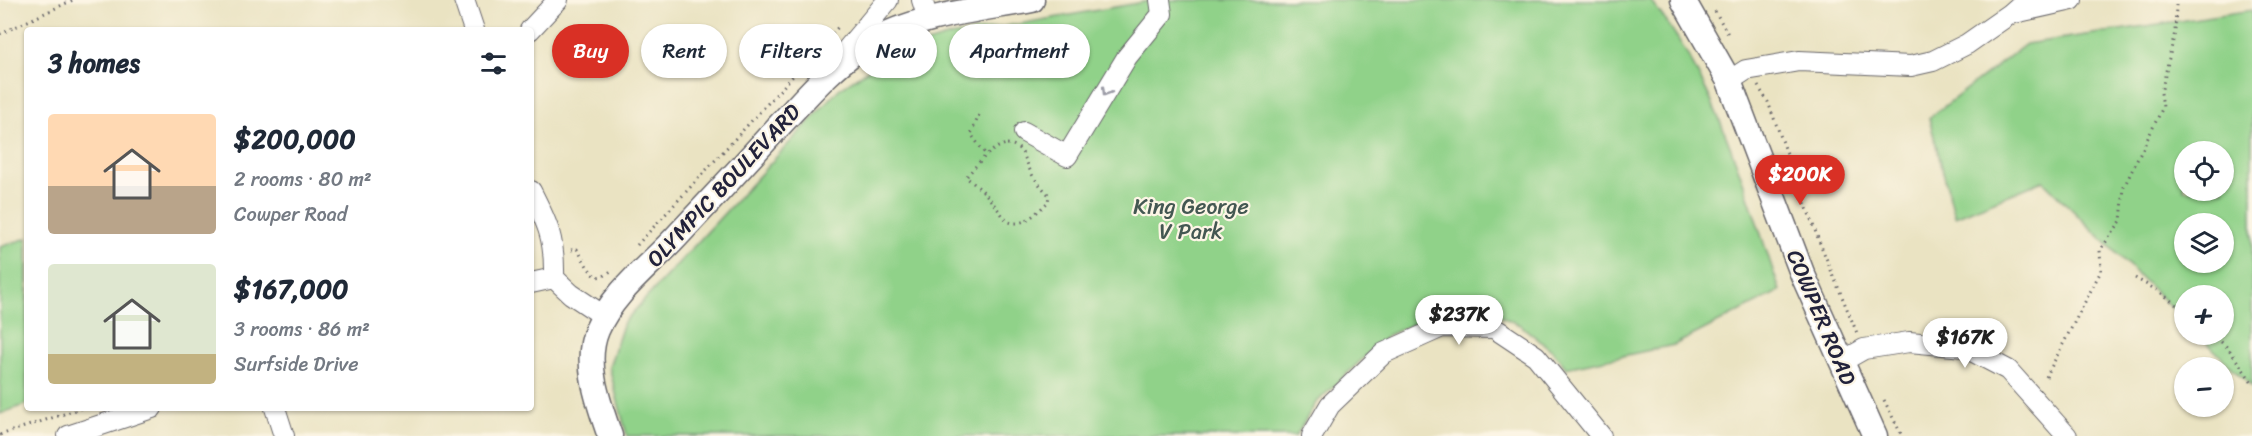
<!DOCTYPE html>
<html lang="en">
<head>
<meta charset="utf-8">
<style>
  :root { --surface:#fff; --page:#f6f6f7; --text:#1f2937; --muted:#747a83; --accent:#d93025 }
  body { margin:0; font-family:Sriracha,sans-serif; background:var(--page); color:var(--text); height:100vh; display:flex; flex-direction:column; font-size:22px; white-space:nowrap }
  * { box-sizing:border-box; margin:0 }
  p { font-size:20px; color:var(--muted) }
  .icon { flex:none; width:33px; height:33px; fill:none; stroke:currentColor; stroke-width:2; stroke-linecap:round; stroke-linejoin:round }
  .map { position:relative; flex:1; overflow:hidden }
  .panel { position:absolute; left:24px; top:27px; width:510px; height:384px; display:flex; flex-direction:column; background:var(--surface); border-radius:6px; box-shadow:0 2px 4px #0004 }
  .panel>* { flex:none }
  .guide { position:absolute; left:552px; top:24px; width:570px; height:54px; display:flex; gap:12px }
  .fabs { position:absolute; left:2174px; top:141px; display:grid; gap:12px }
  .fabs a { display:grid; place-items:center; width:60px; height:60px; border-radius:50%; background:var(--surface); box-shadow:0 2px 4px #0004; font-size:30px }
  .price { position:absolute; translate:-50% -51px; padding:0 14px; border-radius:21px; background:#fff; color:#222; font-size:20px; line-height:39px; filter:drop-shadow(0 2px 3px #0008) }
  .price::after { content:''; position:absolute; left:50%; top:36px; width:18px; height:14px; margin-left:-9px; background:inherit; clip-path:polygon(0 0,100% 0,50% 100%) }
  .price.selected { background:var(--accent); color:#fff }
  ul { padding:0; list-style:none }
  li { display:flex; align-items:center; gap:18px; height:150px; padding:0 24px }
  li span { display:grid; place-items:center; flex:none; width:168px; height:120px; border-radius:6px; color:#555 }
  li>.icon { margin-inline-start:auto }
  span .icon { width:72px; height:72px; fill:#fffc; stroke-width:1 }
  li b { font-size:26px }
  h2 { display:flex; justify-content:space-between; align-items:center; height:72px; padding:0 24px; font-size:26px }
  .pill { padding:0 21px; border-radius:27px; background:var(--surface); box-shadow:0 2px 4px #0004; font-size:21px; line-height:54px }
  .pill.selected { background:var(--accent); color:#fff }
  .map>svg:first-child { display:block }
</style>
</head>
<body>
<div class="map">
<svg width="2252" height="436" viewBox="0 0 2252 436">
  <rect width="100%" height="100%" fill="#fcf5e5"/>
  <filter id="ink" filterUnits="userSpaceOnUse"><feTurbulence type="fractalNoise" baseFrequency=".0167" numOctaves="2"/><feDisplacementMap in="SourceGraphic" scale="12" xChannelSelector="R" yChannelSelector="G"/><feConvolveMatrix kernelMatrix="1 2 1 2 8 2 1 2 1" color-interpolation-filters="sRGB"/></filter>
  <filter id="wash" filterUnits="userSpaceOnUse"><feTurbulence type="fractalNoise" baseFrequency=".008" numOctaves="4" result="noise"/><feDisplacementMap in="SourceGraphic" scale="24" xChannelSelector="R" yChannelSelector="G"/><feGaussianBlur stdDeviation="1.35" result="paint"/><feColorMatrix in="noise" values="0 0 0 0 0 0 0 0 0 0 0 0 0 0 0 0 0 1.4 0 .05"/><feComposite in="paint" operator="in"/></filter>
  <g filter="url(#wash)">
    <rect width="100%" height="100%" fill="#eae3c2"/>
    <path fill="#90d289" stroke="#597a62" stroke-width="1.5" fill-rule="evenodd" d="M1155,0H1650C1717,81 1746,193 1780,291L1674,345L1566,368L1554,352L1520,325L1497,315L1465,312L1426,318L1388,335L1315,404L1296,436H627L609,367L624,322L839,89L894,53L950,36Z
      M2252,10V387L2199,335L2223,334V296H2184V320L2043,181L1955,217L1929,118L2026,44ZM2184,152H2223V190H2184ZM2184,224H2223V262H2184Z
      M27,238V404L0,414V247Z"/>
  </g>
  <g filter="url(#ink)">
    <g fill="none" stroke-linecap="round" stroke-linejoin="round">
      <defs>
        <path id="minor" d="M464,0L474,30
          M922,0L928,19
          M2010,14L2072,0
          M530,30L558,0
          M843,54L888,0
          M1729,81L1746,70L1799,61L1911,66L1933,61L1967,44L2010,14L2026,0
          M1024,132L1067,156L1127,57L1162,14L1160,0
          M531,191C548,224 555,239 554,278L571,294L604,316
          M531,283L554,278
          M1841,362L1864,349L1909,342L1964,347L2008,370L2067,436
          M275,408L284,436
          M68,436L152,408
          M1312,436L1330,405L1384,353L1442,327L1494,328L1536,356L1601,436"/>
        <path id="major" d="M1683,0L1729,81L1802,273L1875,436
          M610,436C599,404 583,363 597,330C613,292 652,264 679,234C712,199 745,163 777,128C806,97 834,63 870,42C919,15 978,10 1032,0"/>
      </defs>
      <use href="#minor" stroke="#68666a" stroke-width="22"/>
      <use href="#major" stroke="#68666a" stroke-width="27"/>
      <path stroke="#68666a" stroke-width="3" stroke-dasharray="1.5 4.5" stroke-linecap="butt" d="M1715,11L1728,34
        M0,34L73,0
        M1758,86L1768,102L1819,241L1857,333
        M979,115L971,134L986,155
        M1007,144C1025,145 1025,163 1033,176C1038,183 1043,189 1049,195L1048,202C1037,212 1023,229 1007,221L985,193L966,177C978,164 989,148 1007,144Z
        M637,245L840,25
        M571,250L577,249C583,258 588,271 597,277L604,276L611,271
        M2135,278L2160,292L2184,311
        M2212,334L2228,348L2252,382
        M2046,377L2101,271L2100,250L2121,221L2124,187L2163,107L2161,93L2175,32L2176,5
        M1884,400L1902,436
        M0,435L82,408"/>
      <use href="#minor" stroke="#fff" stroke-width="20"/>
      <use href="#major" stroke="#fff" stroke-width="24"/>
    </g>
    <defs><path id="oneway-chevron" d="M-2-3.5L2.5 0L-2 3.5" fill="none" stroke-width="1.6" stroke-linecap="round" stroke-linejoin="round" transform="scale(1.5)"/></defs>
    <use stroke="#9c9ca7" href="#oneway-chevron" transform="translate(1106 92) rotate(121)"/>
  </g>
  <g text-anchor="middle" stroke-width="4.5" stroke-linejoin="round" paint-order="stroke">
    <g font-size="22" fill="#22223b" stroke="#fcf5e5">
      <text transform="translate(723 185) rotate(-47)" y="8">OLYMPIC BOULEVARD</text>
      <text transform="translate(1822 317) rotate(67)" y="8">COWPER ROAD</text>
    </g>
    <g font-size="22" fill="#435752" stroke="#fcf5e5">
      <text x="1191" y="214">King George<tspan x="1191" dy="25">V Park</tspan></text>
    </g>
  </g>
</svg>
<div class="fabs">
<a><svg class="icon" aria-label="locate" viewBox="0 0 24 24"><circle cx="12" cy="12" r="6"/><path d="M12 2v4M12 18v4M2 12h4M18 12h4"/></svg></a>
<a><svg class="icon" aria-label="layers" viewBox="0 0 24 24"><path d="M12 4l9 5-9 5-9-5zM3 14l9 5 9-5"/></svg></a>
<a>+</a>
<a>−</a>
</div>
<b class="price selected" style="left:1800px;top:206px">$200K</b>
<b class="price" style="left:1459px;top:346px">$237K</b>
<b class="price" style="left:1965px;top:369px">$167K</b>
<div class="guide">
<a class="pill selected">Buy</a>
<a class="pill">Rent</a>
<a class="pill">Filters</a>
<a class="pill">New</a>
<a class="pill">Apartment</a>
</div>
<section class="panel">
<h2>3 homes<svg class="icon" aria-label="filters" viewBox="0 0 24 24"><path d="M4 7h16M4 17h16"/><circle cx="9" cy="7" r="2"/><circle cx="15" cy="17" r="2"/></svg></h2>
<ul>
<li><span style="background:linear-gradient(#ffd9b3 60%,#b9a48a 0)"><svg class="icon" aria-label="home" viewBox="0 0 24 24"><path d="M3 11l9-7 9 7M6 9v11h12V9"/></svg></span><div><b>$200,000</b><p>2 rooms · 80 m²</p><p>Cowper Road</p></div></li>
<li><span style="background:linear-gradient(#dfe7d0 75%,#c2b280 0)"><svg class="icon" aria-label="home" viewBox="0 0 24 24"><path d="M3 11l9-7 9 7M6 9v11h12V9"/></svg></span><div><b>$167,000</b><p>3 rooms · 86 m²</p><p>Surfside Drive</p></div></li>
</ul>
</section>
</div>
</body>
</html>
